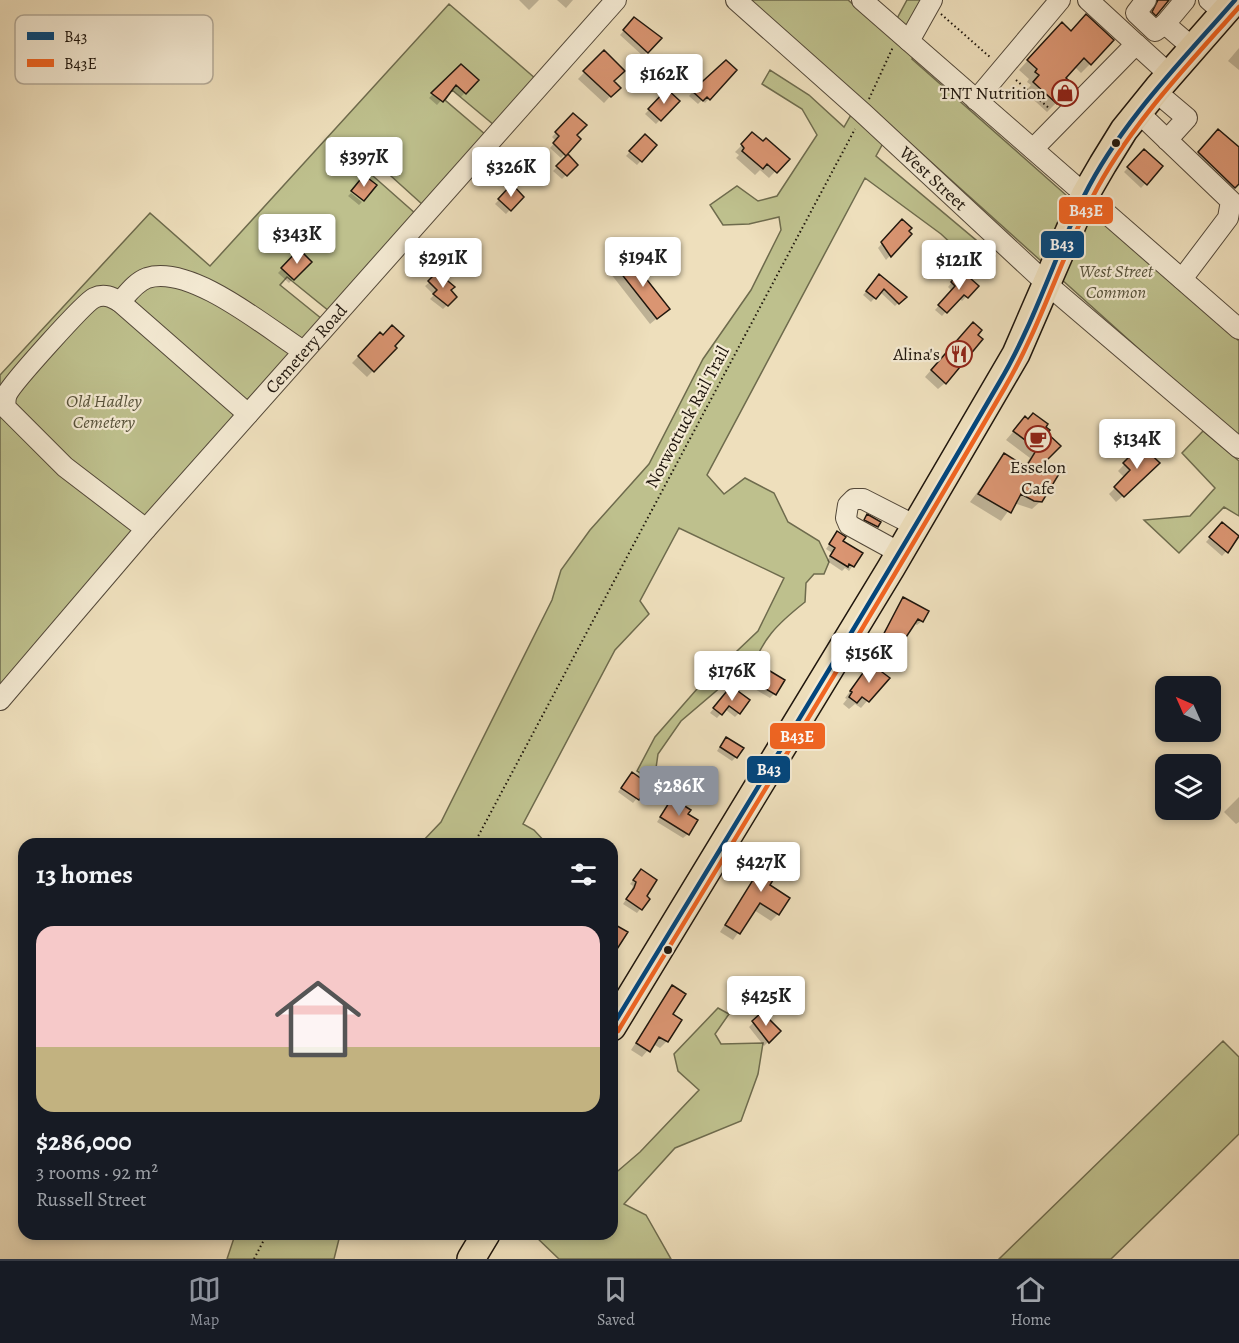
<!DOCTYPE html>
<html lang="en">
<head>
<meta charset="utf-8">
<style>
  :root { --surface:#171b24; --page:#242831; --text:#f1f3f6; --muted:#9ea1a6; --line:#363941; --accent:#8c9099 }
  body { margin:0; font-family:Alegreya,serif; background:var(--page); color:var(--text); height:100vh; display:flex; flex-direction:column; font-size:22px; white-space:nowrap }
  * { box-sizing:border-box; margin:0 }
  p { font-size:20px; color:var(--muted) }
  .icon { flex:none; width:33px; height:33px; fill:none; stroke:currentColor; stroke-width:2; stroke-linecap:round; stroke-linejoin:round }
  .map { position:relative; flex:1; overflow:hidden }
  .details { position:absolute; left:18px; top:838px; width:600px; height:402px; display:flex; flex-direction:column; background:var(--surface); border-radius:18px; box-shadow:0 3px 9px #0003 }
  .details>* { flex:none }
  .needle { width:39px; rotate:315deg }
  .tools { position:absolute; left:1155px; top:676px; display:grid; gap:12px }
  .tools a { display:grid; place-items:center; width:66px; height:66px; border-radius:12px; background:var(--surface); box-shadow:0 3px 9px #0003; font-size:30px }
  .price { position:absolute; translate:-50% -51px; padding:0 14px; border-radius:6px; background:#fff; color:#222; font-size:20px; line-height:39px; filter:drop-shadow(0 2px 3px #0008) }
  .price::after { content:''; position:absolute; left:50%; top:36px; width:18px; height:14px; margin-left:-9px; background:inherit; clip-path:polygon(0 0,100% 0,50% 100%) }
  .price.active { background:var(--accent); color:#fff }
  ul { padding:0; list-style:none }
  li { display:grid; align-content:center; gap:12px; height:318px; padding:0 18px }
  li span { display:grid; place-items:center; height:186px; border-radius:18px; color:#555 }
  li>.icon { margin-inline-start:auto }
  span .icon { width:108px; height:108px; fill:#fffc; stroke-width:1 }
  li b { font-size:26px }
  h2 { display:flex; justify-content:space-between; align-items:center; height:72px; padding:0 18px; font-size:26px }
  .menu { display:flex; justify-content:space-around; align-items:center; height:84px; border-top:2px solid var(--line); background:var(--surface); font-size:16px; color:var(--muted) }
  .menu a { display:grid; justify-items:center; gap:3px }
  .menu .active { color:var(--accent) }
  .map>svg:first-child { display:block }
</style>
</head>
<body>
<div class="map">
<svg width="1239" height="1259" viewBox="0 0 1239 1259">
  <rect width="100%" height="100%" fill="#eedfbc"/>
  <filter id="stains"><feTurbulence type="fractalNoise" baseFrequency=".00333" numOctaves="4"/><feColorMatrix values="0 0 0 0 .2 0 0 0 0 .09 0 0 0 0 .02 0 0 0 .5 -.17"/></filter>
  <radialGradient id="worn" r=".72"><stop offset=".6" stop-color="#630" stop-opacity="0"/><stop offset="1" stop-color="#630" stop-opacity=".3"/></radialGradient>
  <path fill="#bec08d" stroke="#6e6b4d" stroke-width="1.5" d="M749,0H848L888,35L907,0H940L912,59L1066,195L1102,220L1239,341V439L892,127L876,156L995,256L983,273L941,234L865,178L707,475L724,494L745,478L774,493L788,522L819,541L829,562L824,574H814L806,583L805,602C776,625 763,638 750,673L728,681L681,721L658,754L654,782L637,771L655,737L697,689L758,631L784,578L679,528L640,601L649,614L615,650L523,824L534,830L547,844H423L421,843L441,822L552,600L561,570L590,530L649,464L703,359L751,290L781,230L779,217L749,224L723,225L710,205L737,186L758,201L777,196L817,135L802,109L762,84L770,70L809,95L844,127L860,99Z
    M449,4L536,79L494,125L452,90L445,100L486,135L423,205L381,167L373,176L416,214L329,311L287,277L280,285L322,319L248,399L0,688V375L150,213L210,266Z
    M1203,431L1239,461V516L1224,507L1179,553L1144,520L1190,516L1215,488L1182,453Z
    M718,1008L729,1014L715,1034L721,1044L763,1043L758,1074L741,1121L675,1148L624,1204L646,1215L671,1259H559L534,1235L612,1234V1176L640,1152L699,1090L678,1071L674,1054Z
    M1223,1041L1239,1057V1134L1111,1259H999Z
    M235,1235V1234L340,1235L334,1259H227Z"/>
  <path fill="#0003" d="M519,0H539L529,10Z
    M557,0H573L566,8Z
    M634,19L659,39L643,56L620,35Z
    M1071,32L1090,64L1081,73L1075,67L1064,78L1056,103L1047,112L1025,92L1031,85L1027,82L1029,79L1019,70L1053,33Z
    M1239,48V70L1228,61Z
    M604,52L612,81L618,88L604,103L578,79Z
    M461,66L477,80L461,97L451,89L437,105L429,98Z
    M735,71L705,103L702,100L698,104L689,96L705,79Z
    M667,91L678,101L656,124L645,114Z
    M573,115L575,135L579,139L561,158L550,148L556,141L552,137Z
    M753,134L787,159L769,178L760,170L755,175L736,158L739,155L735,152Z
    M1212,138L1239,149V182L1228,194L1192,160Z
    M641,140L655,145L637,165L626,156Z
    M1144,151L1161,167L1141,188L1124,172Z
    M568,156L576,165L562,179L553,171Z
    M512,186L522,197L506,214L495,204Z
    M351,193L362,202L359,205L348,196Z
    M902,221L910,234L886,260L878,248Z
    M299,251L310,262L289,283L278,273Z
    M617,268L661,315L650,324L611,274Z
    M961,272L977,286L962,301L959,298L942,316L935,310L952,291L948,287Z
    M440,274L452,287L449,290L455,297L443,309L430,299L434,295L425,286Z
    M876,280L904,297L895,306L880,292L871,302L863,295Z
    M966,330L945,383L938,389L925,377Z
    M380,334L395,348L367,377L352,363Z
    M1025,418L1045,433L1041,465V501L1032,509L1014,503L1001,521L970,502L1005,455L1024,467L1030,458L1006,440Z
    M1141,447L1152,470L1116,502L1109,494L1125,478L1118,471Z
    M867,516L876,526L872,530L861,524Z
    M1222,524L1239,538L1222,556L1206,542Z
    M837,533L841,541L861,554L849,571L845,568L842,571L827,561L832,553L826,549Z
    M903,599L922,621L917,625L913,623L890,657L876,647Z
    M870,665L873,694L861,708L855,704L849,709L843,704L847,699L845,698Z
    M765,670L774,694L770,698L753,688Z
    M727,692L739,713L735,717L725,709L717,718L710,713Z
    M722,743L736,757L732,761L717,751Z
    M628,778L648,785L633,803L618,792Z
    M1239,797V822L1236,824L1224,812Z
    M672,799L686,814L688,834L683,838L657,822Z
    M774,848L768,886L778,914L771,921L754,910L733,940L720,932Z
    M641,871L644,896L648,899L637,913L623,904L630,894L633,886L630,884Z
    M672,987L671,1015L680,1020L667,1041L660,1048L653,1044L642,1057L631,1050Z
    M762,1014L779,1031L764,1046L749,1027Z"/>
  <path fill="#da9572" stroke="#1f160d" stroke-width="1.5" d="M1158,0H1169L1156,16L1152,12Z
    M1086,14L1114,40L1091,65L1084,58L1066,78L1074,85L1057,104L1033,82L1039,75L1035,72L1037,69L1027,60L1062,22L1071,31Z
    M634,17L662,38L648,53L623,30Z
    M604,50L625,71L614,81L621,88L611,97L583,71Z
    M726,60L737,70L710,100L707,97L703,101L692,91Z
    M461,64L479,80L466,94L456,85L443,102L431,93Z
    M667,89L680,101L661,121L648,109Z
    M573,113L587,125L577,135L581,139L566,156L553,143L559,136L555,132Z
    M1218,129L1239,147V184L1235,188L1198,152Z
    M752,132L763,141L766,138L790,159L777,173L767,164L763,169L742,151L744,148L741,144Z
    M645,134L657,145L642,162L629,151Z
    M1144,149L1163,166L1147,185L1127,167Z
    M568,154L578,165L567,176L556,166Z
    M364,175L377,185L364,201L351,191Z
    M512,184L524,197L511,211L498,199Z
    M902,219L912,228L909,231L912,234L891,257L881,242Z
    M299,249L312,262L294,280L281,268Z
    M629,257L670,309L657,319L616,267Z
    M961,270L979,286L968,298L964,295L947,313L938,305L955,286L951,282Z
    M437,272L455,287L451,290L457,297L448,306L433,294L437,290L428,281Z
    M879,274L907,297L899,304L884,289L876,299L866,291Z
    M973,322L982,330L978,335L983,339L946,384L931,370Z
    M392,325L404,336L395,346L397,348L374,372L358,356L380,332L383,335Z
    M1033,413L1048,424L1046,427L1050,430L1047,433L1061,446L1043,464L1059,474L1042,502L1034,501L1021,494L1011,513L978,494L1004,453L1026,467L1037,449L1013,431L1025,416L1028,419Z
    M1141,445L1160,463L1124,497L1114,487L1130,470L1123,463Z
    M867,514L881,522L878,527L864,520Z
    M1222,522L1239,536L1228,553L1209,537Z
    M837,531L846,537L843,541L863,553L854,567L849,564L848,567L830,556L835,548L829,544Z
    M903,597L929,611L923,622L918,619L895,654L879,643Z
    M870,663L890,678L869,702L862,697L857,703L849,697L852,692L850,691Z
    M765,668L785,680L776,695L756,683Z
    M731,686L750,700L740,714L729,706L722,715L713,708Z
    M726,737L744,748L737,758L720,747Z
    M632,772L650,785L639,800L621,788Z
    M672,798L691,810L688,814L698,820L689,835L660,817Z
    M774,846L788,855L770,885L790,898L779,915L760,903L740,934L725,925Z
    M641,869L657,880L647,896L650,899L642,910L626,899L634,888L636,882L633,880Z
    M612,923L628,932L612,957Z
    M672,985L686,994L673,1014L682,1020L668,1042L659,1037L650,1052L636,1043Z
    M762,1012L781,1031L769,1043L752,1021Z"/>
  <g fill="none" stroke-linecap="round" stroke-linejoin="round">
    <defs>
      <g id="minor">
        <path id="s1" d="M736,0L863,113L1048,285L1239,448"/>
        <path d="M862,0L1239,329"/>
        <path d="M1088,0L1136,44"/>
        <path d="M1146,0L1136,13L1155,31L1165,24"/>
        <path d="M1185,0L1165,24L1193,48"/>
        <path d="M1209,0L1224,13"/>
        <path d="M909,41L932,0"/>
        <path d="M1155,91L1187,118L1167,140"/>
        <path d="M976,100L1060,0"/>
        <path d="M1138,112L1231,201L1228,218L1182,279"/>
        <path d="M1033,149L1136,44L1169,74"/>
        <path d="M120,302C128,293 136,282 147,278C191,264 267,328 303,351"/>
        <path d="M146,529L65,467L6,408C5,403 5,399 7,394C13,382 84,303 94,298C104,293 112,297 120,302L248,414"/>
        <path d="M900,553L849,525L846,518L848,505L854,499H863L916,526"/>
        <path id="s2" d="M0,700L146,529L616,0"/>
      </g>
      <path id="highway" d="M612,1027L891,568L1016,354L1085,195L1103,164L1124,130L1158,88L1235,0
        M471,1259L486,1234"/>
    </defs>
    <use href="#minor" stroke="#534839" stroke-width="22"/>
    <use href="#highway" stroke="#1f160d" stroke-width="30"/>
    <path stroke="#1f160d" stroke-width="2" stroke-dasharray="1.5 3" stroke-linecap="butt" d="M941,14L991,58
      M1016,80L1050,109
      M869,99L893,47
      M474,844L855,129
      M254,1259L267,1234"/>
    <use href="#minor" stroke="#f4ead3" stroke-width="20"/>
    <use href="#highway" stroke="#eedfbc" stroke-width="27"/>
    <defs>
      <path id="bus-1" d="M612,1027C742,813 873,600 999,383C1034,324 1054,258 1084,196C1121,122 1181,62 1235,0"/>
      <path id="bus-2" d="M618,1031C748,818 878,605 1004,389C1040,328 1060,260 1092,198C1129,126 1186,67 1239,7"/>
    </defs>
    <use href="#bus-1" stroke="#f4ead3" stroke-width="9"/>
    <use href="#bus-2" stroke="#f4ead3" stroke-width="9"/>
    <use href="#bus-1" stroke="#00467f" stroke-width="4.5"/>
    <use href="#bus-2" stroke="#f26522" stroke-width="4.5"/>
  </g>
  <defs>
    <symbol id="shop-ring" viewBox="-11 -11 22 22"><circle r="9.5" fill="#f4ead3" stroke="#8f2418" stroke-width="1.5"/><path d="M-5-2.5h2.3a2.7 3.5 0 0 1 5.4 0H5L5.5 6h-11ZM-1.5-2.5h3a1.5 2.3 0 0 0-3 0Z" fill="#8f2418"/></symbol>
    <symbol id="restaurant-ring" viewBox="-11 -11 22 22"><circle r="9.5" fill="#f4ead3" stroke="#8f2418" stroke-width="1.5"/><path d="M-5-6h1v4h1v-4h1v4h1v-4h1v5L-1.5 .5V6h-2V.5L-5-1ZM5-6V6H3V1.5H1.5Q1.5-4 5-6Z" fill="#8f2418"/></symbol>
    <symbol id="cafe-ring" viewBox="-11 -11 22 22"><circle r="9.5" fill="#f4ead3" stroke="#8f2418" stroke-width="1.5"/><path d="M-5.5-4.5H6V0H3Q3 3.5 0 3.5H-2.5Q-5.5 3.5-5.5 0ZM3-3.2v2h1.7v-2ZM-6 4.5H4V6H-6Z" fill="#8f2418"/></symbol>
  </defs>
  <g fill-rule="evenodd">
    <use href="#shop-ring" x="1050" y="78" width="30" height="30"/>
    <use href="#restaurant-ring" x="944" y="339" width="30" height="30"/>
    <use href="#cafe-ring" x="1023" y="424" width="30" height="30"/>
  </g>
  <g fill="#1f160d" stroke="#f4ead3" stroke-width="2">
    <circle cx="1116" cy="143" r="5"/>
    <circle cx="668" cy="950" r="5"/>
  </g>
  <g text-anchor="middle" stroke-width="4.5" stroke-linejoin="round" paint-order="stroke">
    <g font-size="18" fill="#1f160d" stroke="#f4ead3" text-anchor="end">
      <text x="1046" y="99">TNT Nutrition</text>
      <text x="940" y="360">Alina's</text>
      <text x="1038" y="473" text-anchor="middle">Esselon<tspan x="1038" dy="21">Cafe</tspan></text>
    </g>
    <g font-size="18" fill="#1f160d" stroke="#f4ead3">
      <text dy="6" stroke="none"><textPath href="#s1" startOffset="266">West Street</textPath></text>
      <text dy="6" stroke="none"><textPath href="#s2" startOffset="466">Cemetery Road</textPath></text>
      <text transform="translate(687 417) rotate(-62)" y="6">Norwottuck Rail Trail</text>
    </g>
    <g font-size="18" font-style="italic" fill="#57523a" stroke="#f4ead3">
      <text x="1116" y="277">West Street<tspan x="1116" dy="21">Common</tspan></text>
      <text x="104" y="407">Old Hadley<tspan x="104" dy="21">Cemetery</tspan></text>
    </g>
  </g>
  <rect x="15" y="15" width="198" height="69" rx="9" fill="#f4ead3" stroke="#b4aa98" stroke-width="1.5"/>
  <rect x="27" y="32" width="27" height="8" fill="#00467f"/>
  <rect x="27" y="59" width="27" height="8" fill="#f26522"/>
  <g font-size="16" fill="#1f160d">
    <text x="64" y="42">B43</text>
    <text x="64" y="69">B43E</text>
  </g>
  <g stroke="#f4ead3" stroke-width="2">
    <rect x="1058" y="196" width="56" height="29" rx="6" fill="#f26522"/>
    <rect x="1040" y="230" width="45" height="29" rx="6" fill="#00467f"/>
    <rect x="769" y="722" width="57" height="28" rx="6" fill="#f26522"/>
    <rect x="746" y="755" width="45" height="29" rx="6" fill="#00467f"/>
  </g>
  <g font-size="16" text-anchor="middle" font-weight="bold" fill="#fff">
    <text x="1086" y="216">B43E</text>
    <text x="1062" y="250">B43</text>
    <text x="797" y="742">B43E</text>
    <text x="769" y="775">B43</text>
  </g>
  <rect width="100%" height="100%" filter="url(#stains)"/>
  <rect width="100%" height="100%" fill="url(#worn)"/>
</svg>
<div class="tools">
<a><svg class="needle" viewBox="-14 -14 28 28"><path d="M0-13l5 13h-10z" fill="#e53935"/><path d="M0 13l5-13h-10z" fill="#9ea1a6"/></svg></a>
<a><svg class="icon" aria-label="layers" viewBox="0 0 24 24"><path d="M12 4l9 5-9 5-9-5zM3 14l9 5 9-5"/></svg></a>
</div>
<b class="price" style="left:664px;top:105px">$162K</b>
<b class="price" style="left:364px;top:188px">$397K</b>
<b class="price" style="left:511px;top:198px">$326K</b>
<b class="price" style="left:297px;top:265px">$343K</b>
<b class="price" style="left:643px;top:288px">$194K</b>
<b class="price" style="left:443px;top:289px">$291K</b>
<b class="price" style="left:959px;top:291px">$121K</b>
<b class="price" style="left:1137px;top:470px">$134K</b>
<b class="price" style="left:869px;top:684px">$156K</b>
<b class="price" style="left:732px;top:702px">$176K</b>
<b class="price active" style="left:679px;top:817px">$286K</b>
<b class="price" style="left:761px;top:893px">$427K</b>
<b class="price" style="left:766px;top:1027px">$425K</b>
<section class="details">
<h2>13 homes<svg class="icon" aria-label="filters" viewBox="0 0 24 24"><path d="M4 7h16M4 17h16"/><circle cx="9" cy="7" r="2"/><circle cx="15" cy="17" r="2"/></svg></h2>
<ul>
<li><span style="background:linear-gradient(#f6c9c9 65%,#c2b280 0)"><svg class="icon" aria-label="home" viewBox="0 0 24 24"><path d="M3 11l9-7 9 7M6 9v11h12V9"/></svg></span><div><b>$286,000</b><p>3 rooms · 92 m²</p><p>Russell Street</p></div></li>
</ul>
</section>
</div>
<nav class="menu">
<a class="active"><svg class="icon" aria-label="map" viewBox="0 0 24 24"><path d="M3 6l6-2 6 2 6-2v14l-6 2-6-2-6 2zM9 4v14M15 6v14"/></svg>Map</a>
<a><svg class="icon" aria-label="saved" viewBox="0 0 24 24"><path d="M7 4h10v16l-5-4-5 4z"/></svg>Saved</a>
<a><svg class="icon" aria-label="home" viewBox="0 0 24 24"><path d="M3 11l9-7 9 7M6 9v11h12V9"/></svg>Home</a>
</nav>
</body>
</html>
